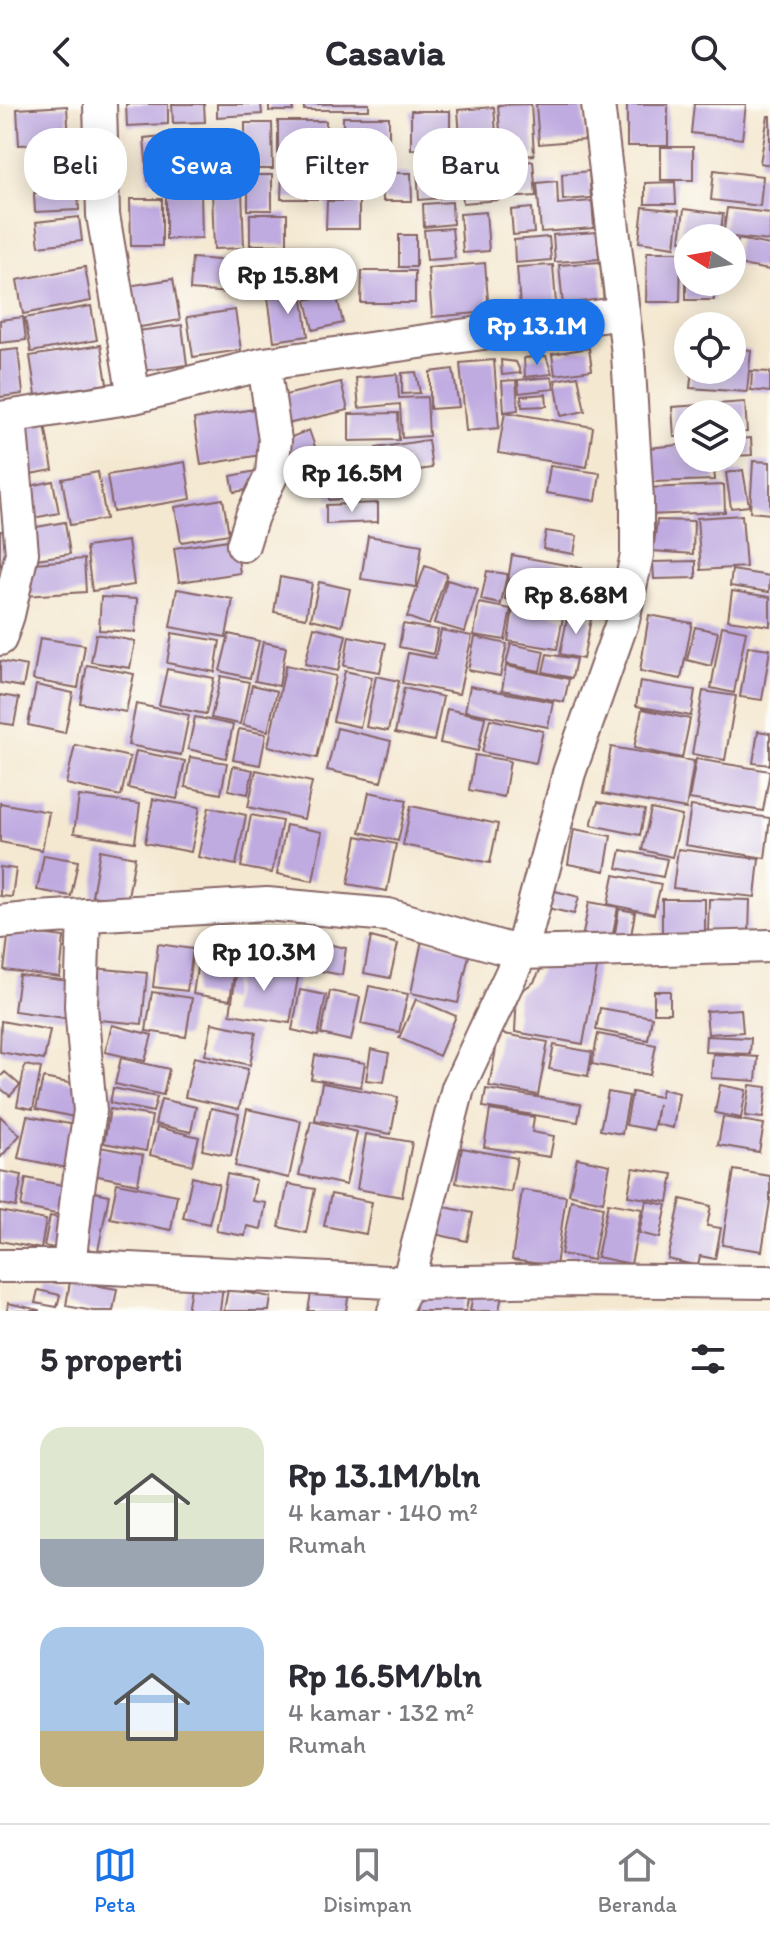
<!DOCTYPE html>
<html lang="id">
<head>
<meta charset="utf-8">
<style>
  :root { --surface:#fff; --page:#f7f7f7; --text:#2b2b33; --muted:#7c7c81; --line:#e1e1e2; --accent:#1a73e8 }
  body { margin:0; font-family:Itim,sans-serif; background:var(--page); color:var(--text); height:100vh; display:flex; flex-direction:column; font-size:30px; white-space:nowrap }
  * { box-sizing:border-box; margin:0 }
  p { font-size:26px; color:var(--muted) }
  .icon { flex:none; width:44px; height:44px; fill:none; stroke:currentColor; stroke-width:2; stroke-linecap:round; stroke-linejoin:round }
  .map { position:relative; height:1207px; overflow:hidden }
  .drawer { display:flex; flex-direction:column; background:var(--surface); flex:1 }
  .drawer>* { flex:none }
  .banner { position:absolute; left:24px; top:24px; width:722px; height:72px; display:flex; gap:16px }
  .needle { width:52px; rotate:281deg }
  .fabs { position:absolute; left:674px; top:120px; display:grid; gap:16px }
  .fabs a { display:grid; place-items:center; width:72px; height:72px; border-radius:50%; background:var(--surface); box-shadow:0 4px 20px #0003; font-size:40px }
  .price { position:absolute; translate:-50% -68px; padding:0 18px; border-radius:28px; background:#fff; color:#222; font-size:26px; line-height:52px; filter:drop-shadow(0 2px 4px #0008) }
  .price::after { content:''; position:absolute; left:50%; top:48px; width:24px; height:18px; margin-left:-12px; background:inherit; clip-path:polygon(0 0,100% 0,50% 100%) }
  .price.selected { background:var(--accent); color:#fff }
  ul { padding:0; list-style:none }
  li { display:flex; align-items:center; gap:24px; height:200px; padding:0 40px }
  li span { display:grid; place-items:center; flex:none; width:224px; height:160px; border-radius:24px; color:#555 }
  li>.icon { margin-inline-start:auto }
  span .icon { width:96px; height:96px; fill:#fffc; stroke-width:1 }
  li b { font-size:34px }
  h2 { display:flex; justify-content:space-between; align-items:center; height:96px; padding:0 40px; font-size:34px }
  .pill { padding:0 28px; border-radius:32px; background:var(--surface); box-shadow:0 4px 20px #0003; font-size:28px; line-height:72px }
  .pill.selected { background:var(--accent); color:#fff }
  header { display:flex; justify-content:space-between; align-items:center; height:104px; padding:0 40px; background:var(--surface); font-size:36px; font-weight:700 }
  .menu { display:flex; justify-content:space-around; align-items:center; height:112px; border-top:2px solid var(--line); background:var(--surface); font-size:22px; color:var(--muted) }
  .menu a { display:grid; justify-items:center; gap:4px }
  .menu .selected { color:var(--accent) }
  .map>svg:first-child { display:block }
</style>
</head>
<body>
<header><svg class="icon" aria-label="back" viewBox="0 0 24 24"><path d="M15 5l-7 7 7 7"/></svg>Casavia<svg class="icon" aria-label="search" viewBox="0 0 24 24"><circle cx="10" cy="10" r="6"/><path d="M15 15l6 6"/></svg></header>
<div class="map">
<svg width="770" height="1207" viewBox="0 0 770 1207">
  <rect width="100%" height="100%" fill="#fdfcf7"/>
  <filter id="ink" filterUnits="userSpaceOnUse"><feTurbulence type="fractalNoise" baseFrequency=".0125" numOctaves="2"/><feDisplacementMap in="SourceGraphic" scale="16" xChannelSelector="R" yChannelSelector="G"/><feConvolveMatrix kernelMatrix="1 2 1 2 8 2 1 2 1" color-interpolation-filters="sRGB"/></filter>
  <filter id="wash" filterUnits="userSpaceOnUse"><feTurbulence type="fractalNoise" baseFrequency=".006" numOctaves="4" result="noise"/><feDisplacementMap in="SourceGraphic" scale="32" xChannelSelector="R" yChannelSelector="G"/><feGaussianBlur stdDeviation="1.8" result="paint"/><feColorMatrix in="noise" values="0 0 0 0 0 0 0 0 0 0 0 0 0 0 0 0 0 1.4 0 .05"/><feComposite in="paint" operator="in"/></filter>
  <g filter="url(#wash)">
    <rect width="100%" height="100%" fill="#f4e8d1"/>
    <g id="blocks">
      <path fill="#c0abe1" d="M126,0H168V20L127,22Z
        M172,0H204L205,18L173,19Z
        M217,0H261L262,10L217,13Z
        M269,0H293V7H269Z
        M304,0H369V6H304Z
        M531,0L534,51L502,54L498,1Z
        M536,0H582L585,36L539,40Z
        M627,0H668V42H627Z
        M694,0H746L742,35L691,29Z
        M67,2L69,39L19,41L17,5Z
        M494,3L497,44L461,47L458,6Z
        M411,7H450V46L411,45Z
        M768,12H770V61L760,59Z
        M343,13H389V52H343Z
        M278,17H326L325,56H278Z
        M245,19H272L273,65H245Z
        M202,28L207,72L148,77L144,34Z
        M661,43H693V76H661Z
        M533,57L536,92L505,94L502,60Z
        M450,60L453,93L419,96L417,63Z
        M496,63L499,96L463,99L460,66Z
        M714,66L763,72L760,102L711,96Z
        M363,67V95H281L282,68Z
        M589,67L591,94L563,96L562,70Z
        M383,69H411L412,97H383Z
        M248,71H272V106H248Z
        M77,76L79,106L35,108L34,89L54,88L53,78Z
        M557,77L558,100L592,97L594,124L541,128L537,79Z
        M675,78L676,100H645V79Z
        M242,86L244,144L214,145L212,87Z
        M201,87L202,134L166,135V88Z
        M130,95H162V142H131Z
        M327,97H359V125H326Z
        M452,98L453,120L424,123L423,100Z
        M643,103L679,107L675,143L639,138Z
        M532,104L534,129L513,131L511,106Z
        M727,104L770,109V137L723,132Z
        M684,105L723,110L720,134H688V138L680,137Z
        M486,108L489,147L463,149L460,110Z
        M250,110H287V141H250Z
        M79,113L82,137L39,142L36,118Z
        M452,124L455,154L427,156L424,126Z
        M597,128L599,155L555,158L553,131Z
        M399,131H416V163H399Z
        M549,133L551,156L515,159L514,136Z
        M738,135L770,141V166L734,160Z
        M295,144L321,146L317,187L291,184Z
        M647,148H681L680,198H646Z
        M268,152L290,154L287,182L265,180Z
        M192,154L232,157L230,189L190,186Z
        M600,158L604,198L563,202L559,161Z
        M485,159L489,208L432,213L428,164Z
        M553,161L556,200L520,203L517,163Z
        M85,163L91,197L23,210L17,176Z
        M362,167H415V199H361Z
        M173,175L180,216L135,224L128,182Z
        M686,178H714V196H686Z
        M302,188L308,232L274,237L268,193Z
        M336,189L343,219L313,226L306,196Z
        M91,202L97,236L31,248L25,214Z
        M235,206L241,246L193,253L187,213Z
        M23,213L26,236L0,239V216Z
        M182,221L187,261L142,267L137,227Z
        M101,241L107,280L36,291L30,252Z
        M589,244L592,266L555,271L552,250Z
        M732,244L751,246L747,288L690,284L692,266H732Z
        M18,245L23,290L0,293V247Z
        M546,252L552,270L525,273L524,254Z
        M494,256L499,324L466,327L460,259Z
        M501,256L516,258L521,269L502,271Z
        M453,265L459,303L430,305V268Z
        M752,267L770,268V288L751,286Z
        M416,268L420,289L402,290V269Z
        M397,270L399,294L427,293L429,332L402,334L400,300L359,304L356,274Z
        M578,272L585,307L561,312L555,276Z
        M552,273L554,285L519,289L518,276Z
        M516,276L518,306L504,308L502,277Z
        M341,278L348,306L287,320L281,292Z
        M546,290L547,302L522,303L521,292Z
        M745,298L747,328L732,329V310H688V332L674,333L672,303Z
        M260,304L267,350L201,361L194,315Z
        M505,308L593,323L587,363L498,349Z
        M398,309L399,336L349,337V310Z
        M44,315L53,366L19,372L10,322Z
        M309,326L319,354L295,363L284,336Z
        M751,334L752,351L732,352V335Z
        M428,336L432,364L380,372L376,344Z
        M688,340V354H713L715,376L652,378L648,344Z
        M374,350L377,369L331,375L329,356Z
        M753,357L770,358V410L750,408Z
        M185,358L191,395L113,408L107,371Z
        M319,360L323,384L305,387L301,363Z
        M550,362L600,369L596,397L546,389Z
        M743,366L749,402L731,404L726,369Z
        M256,367L259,384L234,388L231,372Z
        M98,368L106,415L70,421L62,375Z
        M377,374L379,392L329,396L327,378Z
        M53,377L59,409L28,415L22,384Z
        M724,381L725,408L646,411V384Z
        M223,395L229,430L181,438L175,403Z
        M378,399V418L326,420V401Z
        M742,411L746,463L701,466L697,414Z
        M657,416L694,417L693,450L653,447Z
        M65,418L70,450L30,456L25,425Z
        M0,427L18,429L15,463L0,462Z
        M546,427L577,432L574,450L543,445Z
        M368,432L422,441L416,483L361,475Z
        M235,435L240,469L179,478L174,444Z
        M128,437L134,481L92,487L86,443Z
        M512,451L582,464L574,508L505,495Z
        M84,455L86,488L24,492L22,460Z
        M696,457V474L654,475L653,458Z
        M425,462L447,470L429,521L407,513Z
        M732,466L770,472L769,488L730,482Z
        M487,467L507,470L501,500L481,496Z
        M280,473L312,479L306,514L274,508Z
        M447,476L478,485L465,528L434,519Z
        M319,478L350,485L342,522L311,515Z
        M177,485L233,495L226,533L170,523Z
        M732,487L770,493V522L728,516Z
        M101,493L137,495L135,528L99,526Z
        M479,499L511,505L505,536L474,531Z
        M513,504L563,513L557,545L508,537Z
        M568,510L591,515L583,555L560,550Z
        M649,511L692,519L681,575L640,567Z
        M403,520L438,526L433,550L399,543Z
        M722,522L746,527L734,589L711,584Z
        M314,523L346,531L338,567L305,560Z
        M695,523L718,528L711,562L687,556Z
        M441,526L472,532L459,590L402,579L408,549L435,554Z
        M172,529L220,537L215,568L167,559Z
        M96,530L135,537L130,564L91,558Z
        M229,530L259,537L250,574L220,567Z
        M349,532L386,539L380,568L344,562Z
        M475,533L507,540L500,572L468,566Z
        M40,534L85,541L78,584L33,576Z
        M263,538L286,543L279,582L255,577Z
        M511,540L544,547L540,567L506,560Z
        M748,542L770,545L762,596L740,593Z
        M547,550L576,555L572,574L543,568Z
        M0,557L27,562L23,583L0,579Z
        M87,561L134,570L126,608L80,599Z
        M286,561L336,572L317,654L268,642Z
        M506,562L569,575L564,598L502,586Z
        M167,565L214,574L206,610L159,601Z
        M345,567L372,573L360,623L333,617Z
        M221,572L249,578L240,620L211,614Z
        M376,572L399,577L388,627L366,623Z
        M640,577L695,586L691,612L636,602Z
        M36,581L73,589L65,629L28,621Z
        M252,581L277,587L268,627L243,621Z
        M470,582L553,598L548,623L465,607Z
        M404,584L443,593L434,637L395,629Z
        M703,587L736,592L725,656L692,650Z
        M0,591L19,594L14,621L0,619Z
        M136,600L189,611L181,651L128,641Z
        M447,605L485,613L478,647L440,639Z
        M642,605L690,615L682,654L634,644Z
        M195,613L233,621L226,654L188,645Z
        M490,615L543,627L536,659L482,648Z
        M337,624L391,637L381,678L327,666Z
        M239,625L266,630L260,661L233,656Z
        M758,627L770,629V661L753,659Z
        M75,641L130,653L121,692L66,680Z
        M611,643L694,657L686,705L603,690Z
        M136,647L185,657L177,695L128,684Z
        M475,651L510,657L504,693L469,686Z
        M190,653L227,659L221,690L185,683Z
        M696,655L770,667L763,707L689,695Z
        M233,662L253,666L248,690L228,686Z
        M256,666L312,678L304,715L248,703Z
        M369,688L407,696L398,737L360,728Z
        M79,692L140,700L135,738L74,729Z
        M153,695L200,703L191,748L145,739Z
        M598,698L645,706L640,731L591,721Z
        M0,699L49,708L42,746L0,738Z
        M411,702L498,720L490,759L403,741Z
        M691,702L770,714L765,754L685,741Z
        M209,703L246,711L236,761L198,753Z
        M651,705L682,712L672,753L642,746Z
        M251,711L282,717L272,769L241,763Z
        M286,721L322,728L313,777L277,770Z
        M574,725L611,732L605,767L568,760Z
        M357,732L396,740L387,787L348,780Z
        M678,745L759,755L755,793L673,784Z
        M100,746L135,753L127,798L92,792Z
        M621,746L667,755L663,773L617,764Z
        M44,751L78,757L71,792L37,786Z
        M0,763L16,765L12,793L0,792Z
        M614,771L661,780L654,810L608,800Z
        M547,785L579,793L574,810L543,803Z
        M662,795H705V837H662Z
        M709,795L750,796L749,831L708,830Z
        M589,798L618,803L611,840L582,835Z
        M619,805L635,808L630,838L614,835Z
        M9,826L64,833L60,873L4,866Z
        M236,829L273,835L268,855L228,848Z
        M371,833L398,840L390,874L364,869Z
        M281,834L310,840L305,864L275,858Z
        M422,836L470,847L458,899L411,889Z
        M318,838L346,844L342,871L310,865Z
        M158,840L193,845L187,887L153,883Z
        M199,851L236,857L230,896L193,890Z
        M548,851L598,859L583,940L515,928L517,890L534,878Z
        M238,858L299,868L290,919L230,910Z
        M93,864L147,869L142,920L88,915Z
        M19,871L70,877L65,914L14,907Z
        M369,882L408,890L399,928L361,920Z
        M300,886L326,891L318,932L292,926Z
        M330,887L360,893L351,937L321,930Z
        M654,887H670V909H654Z
        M152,888L192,894L186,933L146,927Z
        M416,895L456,912L439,952L399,934Z
        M600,904L652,913L648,936L596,926Z
        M741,905L743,928L708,930L706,907Z
        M1,917L50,926L44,956L0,948Z
        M212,919L256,928L250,961L205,951Z
        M112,921L152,931L145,957L105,948Z
        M499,929L548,938L538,991L489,982Z
        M598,930L656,941L650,971L592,960Z
        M706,932L751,934L750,950L705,948Z
        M554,941L592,948L588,972L549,965Z
        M371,945L389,949L384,978L366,976Z
        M713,950L758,953L756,977L711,974Z
        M315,951L365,959L361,983L311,975Z
        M194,953L248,965L239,1005L185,993Z
        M121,954L169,965L163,991L115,980Z
        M25,961L41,964L33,1005L17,1002Z
        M5,968L20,981L10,992L0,984V973Z
        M43,974L90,983L84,1015L36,1005Z
        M322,979L398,993L391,1030L315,1016Z
        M720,981L746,986L741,1014L715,1009Z
        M750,981L767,983L763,1014L745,1012Z
        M113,984L157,993L153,1008L110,999Z
        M486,985L581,1000L578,1018L483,1003Z
        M662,985L679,989L673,1024L655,1020L658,1000L653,1026L626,1021L632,988L660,993Z
        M608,988L629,992L622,1030L600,1026Z
        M161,995L196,1003L191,1028L155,1020Z
        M211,1004L239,1010L231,1052L202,1046Z
        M110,1005L152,1012L146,1047L104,1039Z
        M247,1005L301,1017L289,1074L235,1062Z
        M490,1006L534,1013L532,1028L554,1032L550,1053L484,1043Z
        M0,1012L20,1031L0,1054Z
        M27,1012L75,1021L67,1064L18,1054Z
        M723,1013L764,1020L759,1048L718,1041Z
        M311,1017L357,1028L346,1081L299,1071Z
        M157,1023L199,1033L192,1061L150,1051Z
        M366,1030L412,1038L402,1093L357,1085Z
        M89,1041L143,1051L138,1080L83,1069Z
        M462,1044L517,1054L511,1088L456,1079Z
        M577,1054L610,1061L603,1098L569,1090Z
        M633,1064L673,1070L668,1098L628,1092Z
        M734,1066L770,1072V1097L762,1147L722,1141Z
        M0,1067L22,1071L16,1103L0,1100Z
        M227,1070L256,1076L252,1097L266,1099L261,1125L247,1122L245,1132L216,1127Z
        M192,1073L219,1080L209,1120L183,1114Z
        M26,1074L67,1082L61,1111L21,1103Z
        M117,1079L177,1091L171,1126L110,1114Z
        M288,1080L315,1085L306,1129L279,1123Z
        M85,1086L109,1091L98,1147L73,1142Z
        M522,1086L566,1092L556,1162L512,1156Z
        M331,1090L372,1098L366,1130L324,1122Z
        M681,1095L711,1102L707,1122L721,1124L715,1155L700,1152L698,1162L668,1155Z
        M571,1096L603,1103L593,1156L561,1150Z
        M646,1097L667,1101L660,1134L639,1129Z
        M608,1099L642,1105L631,1160L597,1153Z
        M436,1101L473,1109L467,1137L430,1129Z
        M0,1107L46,1116L41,1145L0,1137Z
        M50,1112L70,1116L64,1146L44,1142Z
        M70,1177L117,1185L113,1207H93L66,1202Z
        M192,1177L223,1181L220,1207H187Z
        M420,1179L469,1189L466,1207H415Z
        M475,1179L503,1185L499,1207H470Z
        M312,1183L349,1188L346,1207H308Z
        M228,1185L271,1193L269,1207H224Z
        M38,1186L60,1191L57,1203L35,1199Z
        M8,1199L39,1206V1207H7Z"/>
    </g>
  </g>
  <g filter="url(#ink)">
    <use href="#blocks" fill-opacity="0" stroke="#866565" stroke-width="2"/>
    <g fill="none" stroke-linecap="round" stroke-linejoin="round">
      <defs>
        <path id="minor" d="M100,0L103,111L134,293
          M0,314L134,293L264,260L623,209
          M243,441L252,412L272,370L275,336L264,260
          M0,535L8,511L22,449L10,314
          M0,818L38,814L267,800L388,811L521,849L770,842
          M0,1162H69L408,1179L567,1176L770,1178
          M69,1162L77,1092L90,1007L81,902L84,811
          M394,1207L408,1179L458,984L521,849L569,669L623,516L637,451V396L628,250L598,0"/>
      </defs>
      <use href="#minor" stroke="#866565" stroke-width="36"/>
      <use href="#minor" stroke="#fff" stroke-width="32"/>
    </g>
  </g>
</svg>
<div class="fabs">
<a><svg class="needle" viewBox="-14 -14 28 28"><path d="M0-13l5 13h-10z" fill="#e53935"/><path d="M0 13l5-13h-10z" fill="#7c7c81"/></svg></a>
<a><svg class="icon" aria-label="locate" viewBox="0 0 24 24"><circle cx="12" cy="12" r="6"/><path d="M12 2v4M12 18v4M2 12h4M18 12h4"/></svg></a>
<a><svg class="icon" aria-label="layers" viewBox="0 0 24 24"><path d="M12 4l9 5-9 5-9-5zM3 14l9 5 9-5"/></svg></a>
</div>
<b class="price" style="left:288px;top:212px">Rp 15.8M</b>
<b class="price selected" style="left:537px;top:263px">Rp 13.1M</b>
<b class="price" style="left:352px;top:410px">Rp 16.5M</b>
<b class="price" style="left:576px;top:532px">Rp 8.68M</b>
<b class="price" style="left:264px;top:889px">Rp 10.3M</b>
<div class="banner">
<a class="pill">Beli</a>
<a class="pill selected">Sewa</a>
<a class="pill">Filter</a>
<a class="pill">Baru</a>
</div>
</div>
<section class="drawer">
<h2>5 properti<svg class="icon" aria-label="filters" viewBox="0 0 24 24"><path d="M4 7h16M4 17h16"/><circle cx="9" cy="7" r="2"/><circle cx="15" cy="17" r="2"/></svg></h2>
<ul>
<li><span style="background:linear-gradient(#dfe7d0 70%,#9aa5b1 0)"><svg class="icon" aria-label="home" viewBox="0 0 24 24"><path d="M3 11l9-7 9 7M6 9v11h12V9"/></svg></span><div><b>Rp 13.1M/bln</b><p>4 kamar · 140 m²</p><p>Rumah</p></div></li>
<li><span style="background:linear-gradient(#a9c7e8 65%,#c2b280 0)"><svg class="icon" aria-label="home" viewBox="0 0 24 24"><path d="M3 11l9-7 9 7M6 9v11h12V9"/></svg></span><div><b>Rp 16.5M/bln</b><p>4 kamar · 132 m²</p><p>Rumah</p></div></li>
</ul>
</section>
<nav class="menu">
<a class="selected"><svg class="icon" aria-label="map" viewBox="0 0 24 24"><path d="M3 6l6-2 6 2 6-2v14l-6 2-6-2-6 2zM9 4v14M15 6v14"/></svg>Peta</a>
<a><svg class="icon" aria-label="saved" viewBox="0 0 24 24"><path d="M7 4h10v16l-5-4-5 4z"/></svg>Disimpan</a>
<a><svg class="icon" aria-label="home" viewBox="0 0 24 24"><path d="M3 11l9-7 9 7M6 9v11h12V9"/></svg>Beranda</a>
</nav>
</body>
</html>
